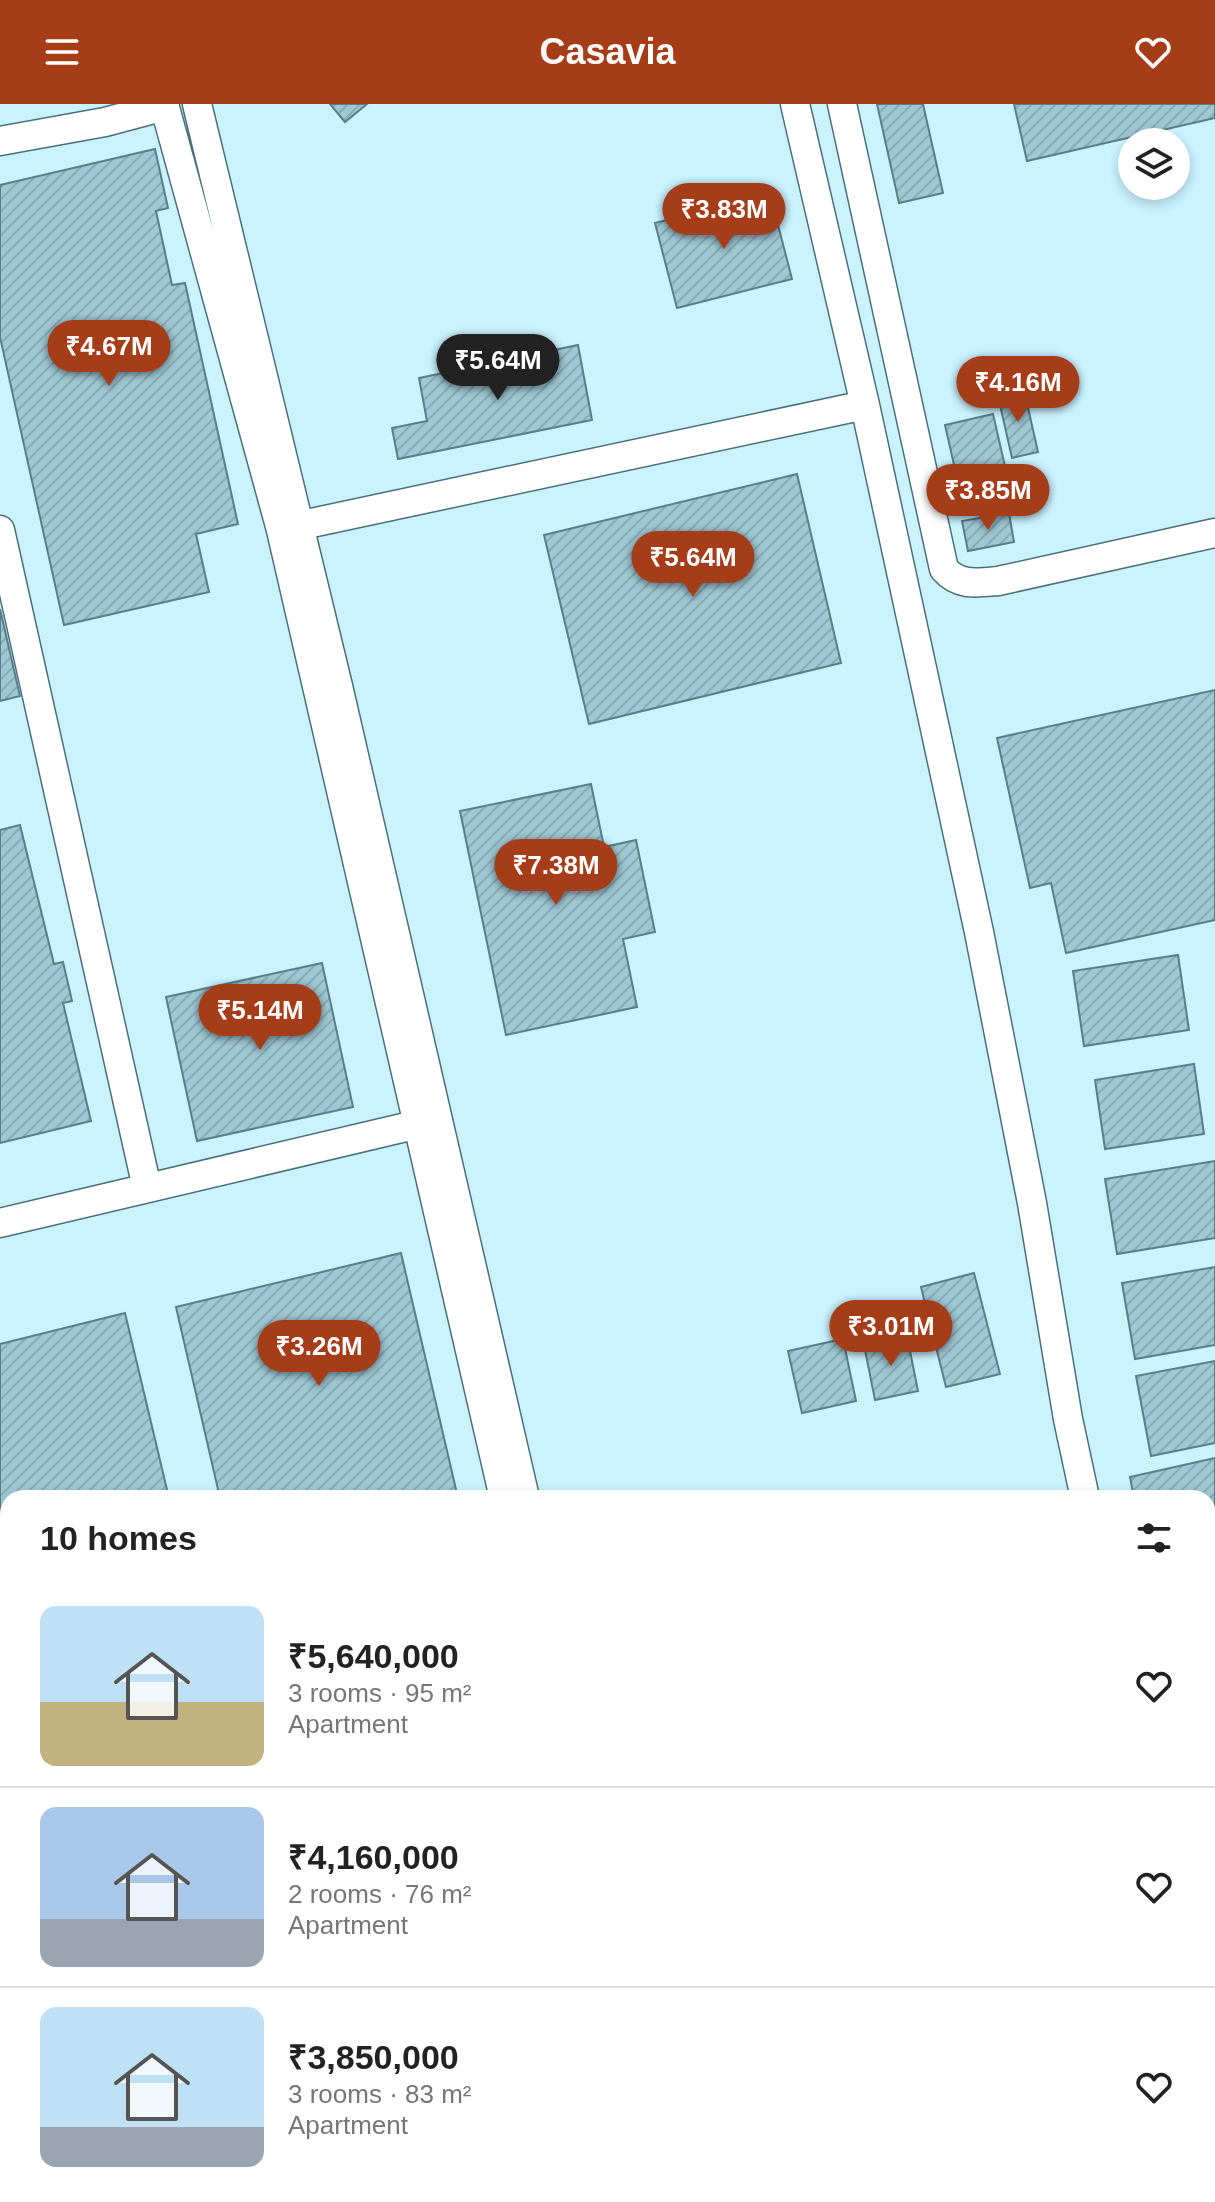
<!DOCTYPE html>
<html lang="en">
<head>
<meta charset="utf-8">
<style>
  :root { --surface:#fff; --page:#f2f2f2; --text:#222; --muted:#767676; --line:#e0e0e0; --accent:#a53e18 }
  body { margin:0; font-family:Helvetica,sans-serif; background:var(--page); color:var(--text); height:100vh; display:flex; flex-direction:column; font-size:30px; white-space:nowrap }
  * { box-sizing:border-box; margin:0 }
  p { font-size:26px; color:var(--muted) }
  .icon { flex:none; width:44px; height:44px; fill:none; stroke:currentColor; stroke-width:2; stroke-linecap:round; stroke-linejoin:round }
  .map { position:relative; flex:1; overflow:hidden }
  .drawer { position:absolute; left:0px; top:1386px; width:1216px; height:712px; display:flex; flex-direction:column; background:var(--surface); border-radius:24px 24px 0 0; box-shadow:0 4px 12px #0003 }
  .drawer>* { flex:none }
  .buttons { position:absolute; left:1118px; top:24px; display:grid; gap:16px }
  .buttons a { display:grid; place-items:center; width:72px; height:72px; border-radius:50%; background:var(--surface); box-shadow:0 4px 12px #0003; font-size:40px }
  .price { position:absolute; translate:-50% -68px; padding:0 18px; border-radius:28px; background:var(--accent); color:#fff; font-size:26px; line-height:52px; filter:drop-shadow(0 2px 4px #0008) }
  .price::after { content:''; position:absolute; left:50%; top:48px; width:24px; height:18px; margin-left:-12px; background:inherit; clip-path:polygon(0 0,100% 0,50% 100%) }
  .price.active { background:#222; color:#fff }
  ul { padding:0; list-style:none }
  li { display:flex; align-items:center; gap:24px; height:200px; padding:0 40px }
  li+li { border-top:2px solid var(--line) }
  li span { display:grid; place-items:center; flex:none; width:224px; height:160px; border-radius:16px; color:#555 }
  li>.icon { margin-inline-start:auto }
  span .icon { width:96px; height:96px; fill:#fffc; stroke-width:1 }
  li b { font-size:34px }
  h2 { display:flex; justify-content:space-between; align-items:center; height:96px; padding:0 40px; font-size:34px }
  header { display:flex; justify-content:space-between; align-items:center; height:104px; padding:0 40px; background:var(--accent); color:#fff; font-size:36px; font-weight:600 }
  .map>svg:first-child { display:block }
</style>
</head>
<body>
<header><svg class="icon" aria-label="menu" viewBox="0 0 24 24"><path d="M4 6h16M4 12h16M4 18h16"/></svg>Casavia<svg class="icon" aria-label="heart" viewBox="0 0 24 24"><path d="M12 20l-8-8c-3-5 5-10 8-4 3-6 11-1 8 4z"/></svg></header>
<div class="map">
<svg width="1215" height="2098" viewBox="0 0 1215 2098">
  <defs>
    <pattern id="building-hatch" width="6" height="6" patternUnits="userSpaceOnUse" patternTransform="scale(2)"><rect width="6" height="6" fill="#9fc7d4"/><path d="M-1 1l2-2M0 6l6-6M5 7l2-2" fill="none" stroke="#88abb6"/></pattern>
  </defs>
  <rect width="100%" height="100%" fill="#def7fe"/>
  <path fill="#caf2ff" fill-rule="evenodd" d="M0,0H1215V2098H0ZM1132,38H1176V82H1132ZM8,1394H1208V2090H8Z"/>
  <path fill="url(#building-hatch)" stroke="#587e89" stroke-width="2" d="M330,0H367L345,18Z
    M877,0H923L943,89L899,99Z
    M1014,0H1215V14L1027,57Z
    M155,45L168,104L156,107L172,181L185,179L238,420L196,430L209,488L64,521L0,233V81Z
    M770,90L792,175L677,204L655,119Z
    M578,241L592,316L398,355L392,324L427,317L419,274Z
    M1024,286L1038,348L1012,354L998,292Z
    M993,310L1010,384L962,396L945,321Z
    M797,370L841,559L589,620L544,431Z
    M1009,409L1014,438L968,447L962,417Z
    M0,505L20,592L0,597Z
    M1215,586V816L1066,849L1051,779L1030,784L997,634Z
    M591,680L604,743L636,736L655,828L623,835L637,903L506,931L460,707Z
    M20,721L54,860L63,858L72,897L63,899L91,1017L0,1039V726Z
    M1178,851L1189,926L1084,942L1073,867Z
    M322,859L353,1003L197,1037L166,893Z
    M1194,960L1204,1030L1105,1045L1095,976Z
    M1215,1057V1134L1117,1150L1105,1075Z
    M401,1149L458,1394H220L176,1203Z
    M1215,1163V1241L1135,1255L1122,1179Z
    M974,1169L1000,1270L946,1283L921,1183Z
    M125,1209L169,1394H8V1546L0,1548V1240Z
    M907,1232L918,1287L875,1296L864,1241Z
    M843,1235L856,1297L802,1309L788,1247Z
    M1215,1257V1339L1151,1352L1136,1272Z
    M1215,1354V1572L1208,1573V1394H1134L1130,1373Z"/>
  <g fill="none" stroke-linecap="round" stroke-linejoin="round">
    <defs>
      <path id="minor" d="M164,0L281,426L504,1394
        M197,0L338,582L525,1394
        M795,0L865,301L979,828L1032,1099L1068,1315L1085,1394
        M842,0L944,465C959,482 976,479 998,477L1215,429
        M0,37L105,18L165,2
        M283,425L865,301
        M0,426L147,1084
        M0,1119L419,1020
        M0,1666L8,1664
        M1208,1729L1215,1728
        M0,1966L8,2001
        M1208,1971L1215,2002
        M29,2090L30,2098
        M155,2090L157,2098
        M663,2090L664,2098
        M683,2090L685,2098"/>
    </defs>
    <use href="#minor" stroke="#4b707c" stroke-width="31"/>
    <use href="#minor" stroke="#fff" stroke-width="28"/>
  </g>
</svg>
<div class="buttons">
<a><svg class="icon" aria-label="layers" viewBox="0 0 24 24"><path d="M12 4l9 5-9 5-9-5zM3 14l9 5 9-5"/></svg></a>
</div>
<b class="price" style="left:724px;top:147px">₹3.83M</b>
<b class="price" style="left:109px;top:284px">₹4.67M</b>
<b class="price active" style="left:498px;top:298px">₹5.64M</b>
<b class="price" style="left:1018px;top:320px">₹4.16M</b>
<b class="price" style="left:988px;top:428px">₹3.85M</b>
<b class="price" style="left:693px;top:495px">₹5.64M</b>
<b class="price" style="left:556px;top:803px">₹7.38M</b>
<b class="price" style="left:260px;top:948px">₹5.14M</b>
<b class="price" style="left:891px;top:1264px">₹3.01M</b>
<b class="price" style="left:319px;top:1284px">₹3.26M</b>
<section class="drawer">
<h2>10 homes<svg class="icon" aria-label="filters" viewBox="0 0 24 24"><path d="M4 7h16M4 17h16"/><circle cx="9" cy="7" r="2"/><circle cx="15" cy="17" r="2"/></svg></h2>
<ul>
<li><span style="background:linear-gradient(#bfe0f5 60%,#c2b280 0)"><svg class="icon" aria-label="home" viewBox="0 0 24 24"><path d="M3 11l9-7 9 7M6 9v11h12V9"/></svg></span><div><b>₹5,640,000</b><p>3 rooms · 95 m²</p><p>Apartment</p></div><svg class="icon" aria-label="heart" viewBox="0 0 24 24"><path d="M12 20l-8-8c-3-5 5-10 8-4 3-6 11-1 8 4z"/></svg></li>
<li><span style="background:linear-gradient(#a9c7e8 70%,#9aa5b1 0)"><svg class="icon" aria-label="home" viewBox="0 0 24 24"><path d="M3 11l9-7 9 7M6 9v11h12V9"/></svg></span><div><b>₹4,160,000</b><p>2 rooms · 76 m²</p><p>Apartment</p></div><svg class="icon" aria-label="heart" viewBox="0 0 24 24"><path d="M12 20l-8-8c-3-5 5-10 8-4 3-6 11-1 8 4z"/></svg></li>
<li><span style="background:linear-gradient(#bfe0f5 75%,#9aa5b1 0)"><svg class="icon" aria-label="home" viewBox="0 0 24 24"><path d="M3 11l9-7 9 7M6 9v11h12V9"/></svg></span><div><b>₹3,850,000</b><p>3 rooms · 83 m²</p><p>Apartment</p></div><svg class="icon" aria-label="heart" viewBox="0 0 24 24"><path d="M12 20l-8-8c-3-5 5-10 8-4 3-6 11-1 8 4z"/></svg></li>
</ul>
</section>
</div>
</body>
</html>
